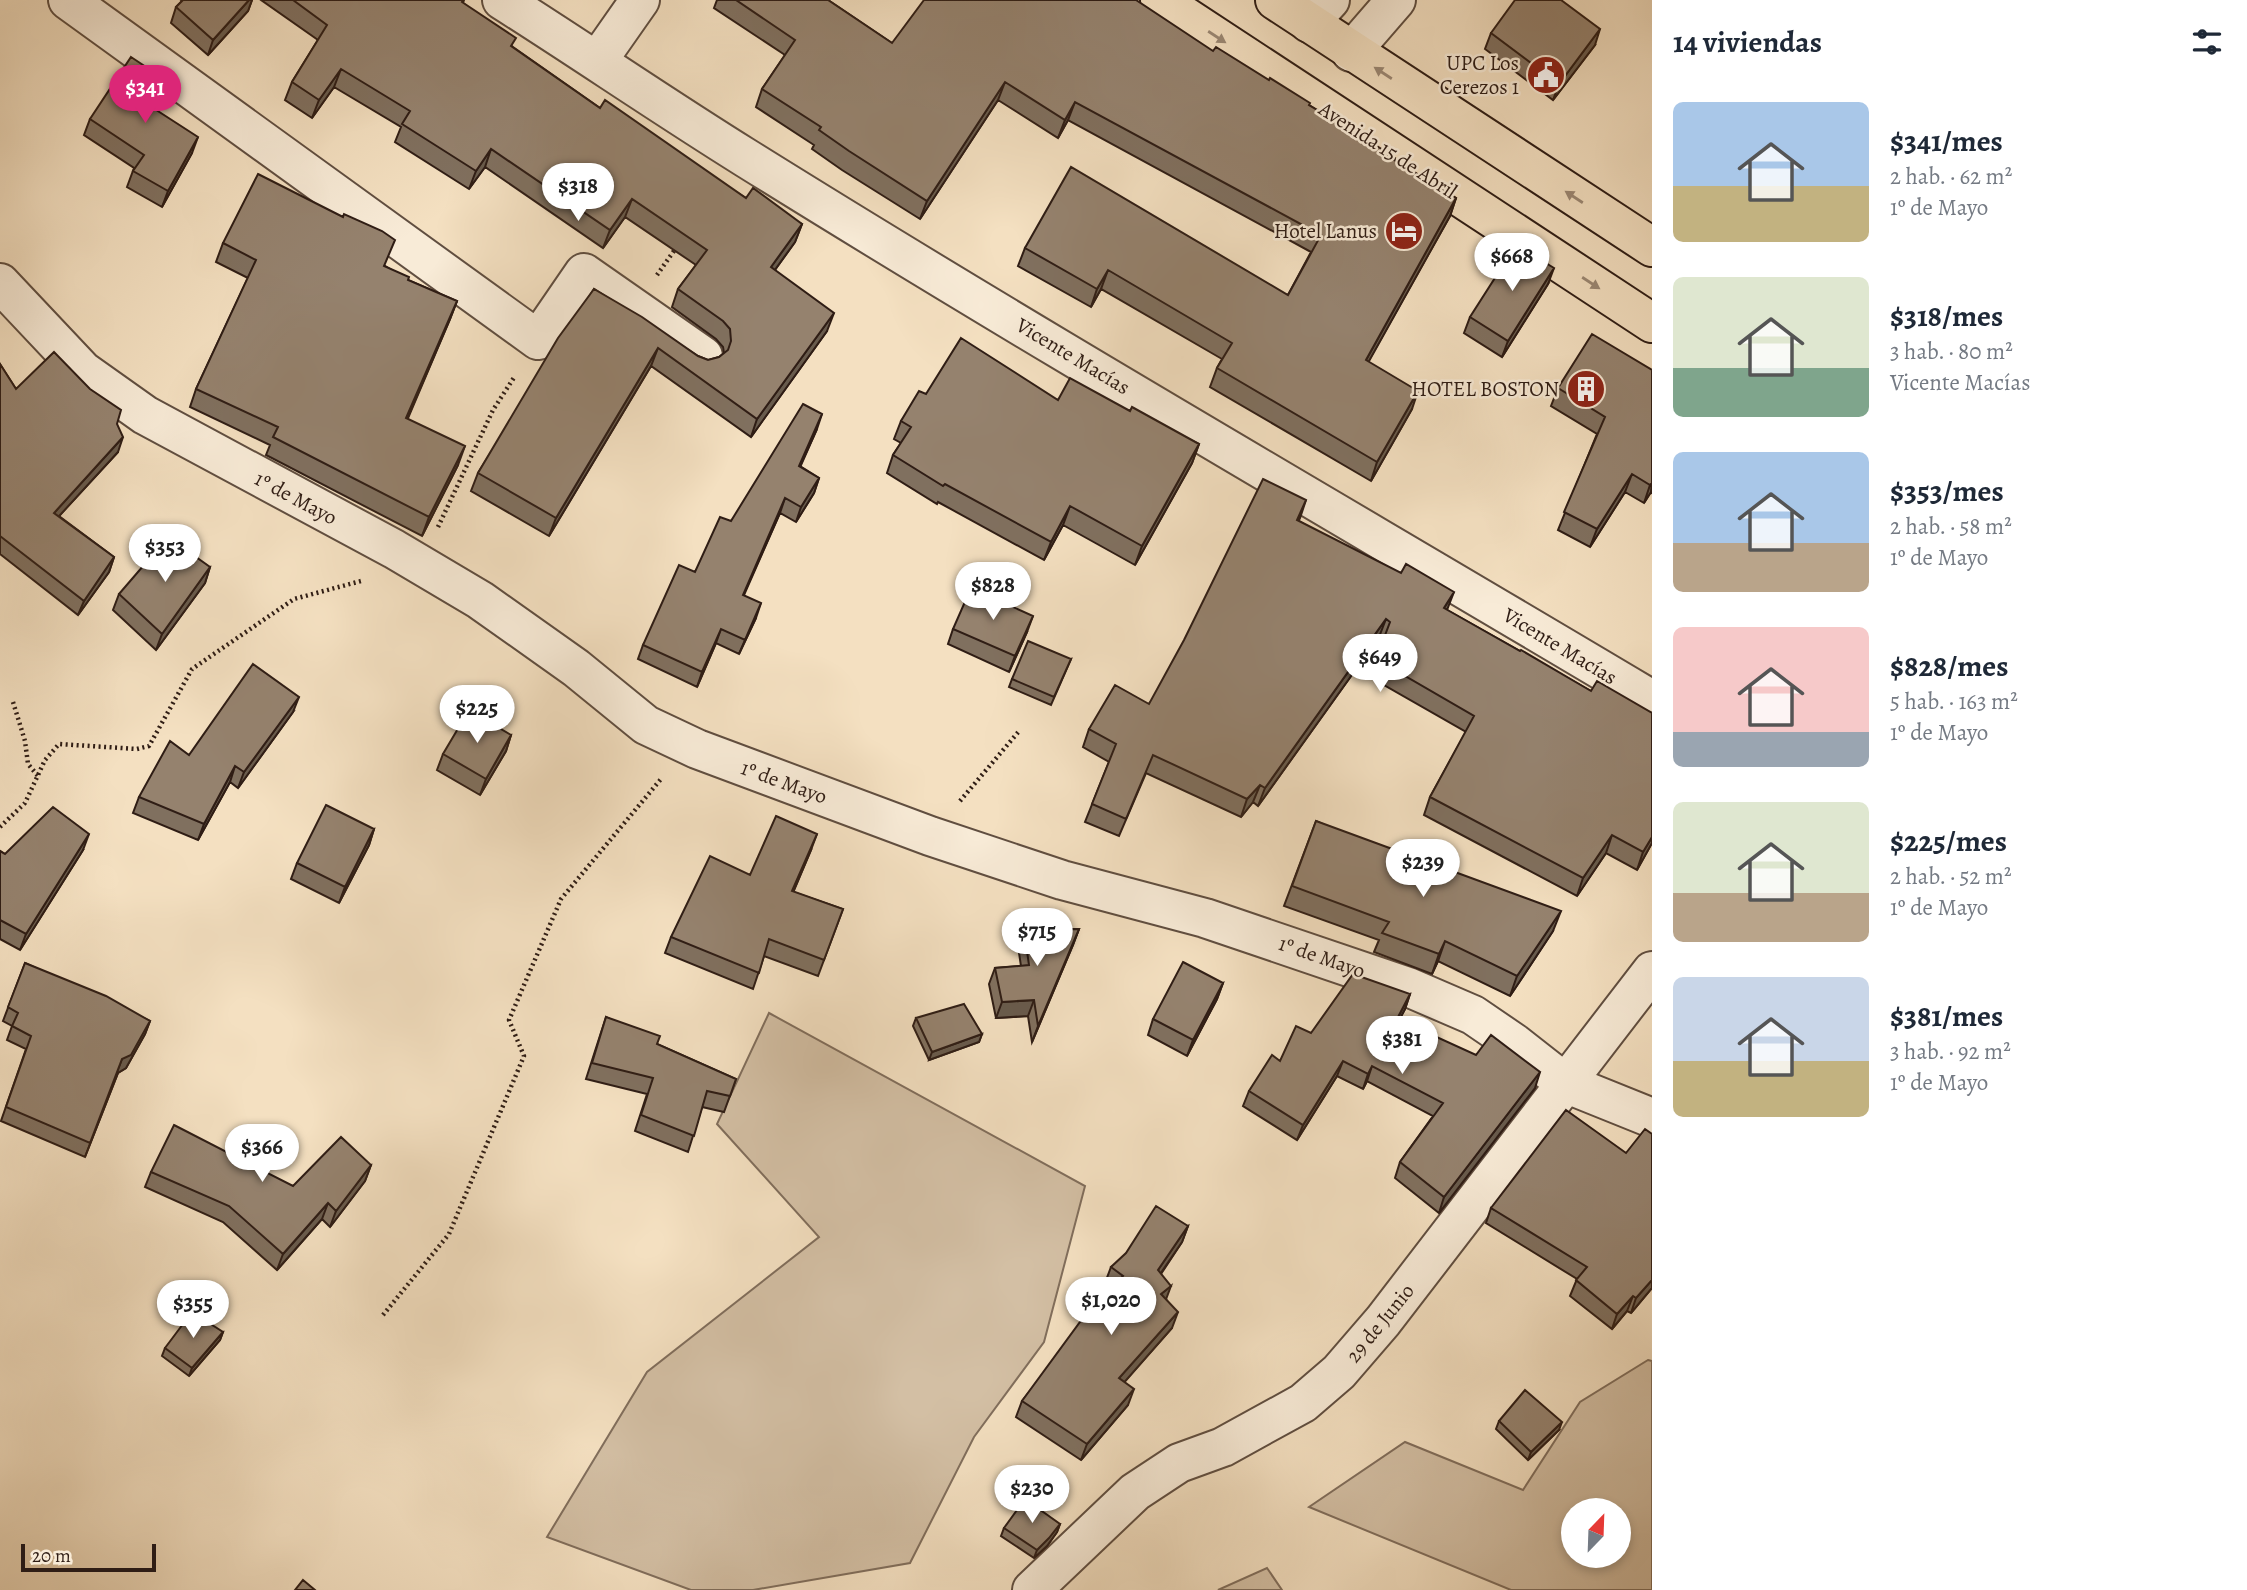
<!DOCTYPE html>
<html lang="es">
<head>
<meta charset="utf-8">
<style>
  :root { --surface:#fff; --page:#f6f6f7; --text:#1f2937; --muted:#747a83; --accent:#db2777 }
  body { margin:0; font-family:Alegreya,serif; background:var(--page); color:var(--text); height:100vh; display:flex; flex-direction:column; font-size:26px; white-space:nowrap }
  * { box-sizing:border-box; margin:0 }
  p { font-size:23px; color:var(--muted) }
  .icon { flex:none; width:38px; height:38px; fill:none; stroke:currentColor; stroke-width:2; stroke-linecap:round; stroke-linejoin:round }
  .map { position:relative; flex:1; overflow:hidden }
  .drawer { display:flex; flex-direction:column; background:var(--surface); width:595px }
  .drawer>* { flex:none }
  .needle { width:46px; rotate:23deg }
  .tools { position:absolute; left:1561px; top:1498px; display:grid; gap:14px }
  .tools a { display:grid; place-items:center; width:70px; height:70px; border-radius:50%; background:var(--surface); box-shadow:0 4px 10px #0003; font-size:35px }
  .scale { position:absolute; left:21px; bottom:18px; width:135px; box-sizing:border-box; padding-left:7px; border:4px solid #2f1d15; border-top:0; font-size:19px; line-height:24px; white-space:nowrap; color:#2f1d15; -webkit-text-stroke:5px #f8ebd7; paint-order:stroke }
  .price { position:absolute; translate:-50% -60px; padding:0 16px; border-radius:24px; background:#fff; color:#222; font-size:23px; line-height:46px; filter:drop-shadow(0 2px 4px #0008) }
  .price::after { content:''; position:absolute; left:50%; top:42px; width:21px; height:16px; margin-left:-10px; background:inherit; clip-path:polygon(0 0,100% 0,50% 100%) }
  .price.current { background:var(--accent); color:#fff }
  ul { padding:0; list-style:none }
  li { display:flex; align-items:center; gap:21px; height:175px; padding:0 21px }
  li span { display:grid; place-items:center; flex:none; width:196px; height:140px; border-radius:10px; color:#555 }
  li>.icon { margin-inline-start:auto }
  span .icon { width:84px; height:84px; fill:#fffc; stroke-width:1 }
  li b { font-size:30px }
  h2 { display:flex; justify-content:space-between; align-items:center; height:84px; padding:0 21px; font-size:30px }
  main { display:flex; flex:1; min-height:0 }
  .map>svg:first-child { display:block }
</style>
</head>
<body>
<main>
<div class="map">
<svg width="1652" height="1590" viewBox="0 0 1652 1590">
  <rect width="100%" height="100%" fill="#f4e0c1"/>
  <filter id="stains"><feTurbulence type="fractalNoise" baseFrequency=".00286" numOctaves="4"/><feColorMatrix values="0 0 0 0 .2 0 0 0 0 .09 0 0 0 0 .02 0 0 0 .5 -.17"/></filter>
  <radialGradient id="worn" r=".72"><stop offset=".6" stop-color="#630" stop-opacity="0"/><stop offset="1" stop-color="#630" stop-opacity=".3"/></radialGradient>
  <path fill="#d3bfa4" stroke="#816e5c" stroke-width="2" fill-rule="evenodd" d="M769,1013L1085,1186L1044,1342L974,1437L910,1563L753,1590H691L547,1537L647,1372L819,1237L717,1124Z
    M1648,1360L1652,1361V1590H1511L1309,1507L1405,1442L1523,1490L1580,1402ZM1573,1510H1619V1556H1573Z
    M1267,1568L1282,1590H1218Z"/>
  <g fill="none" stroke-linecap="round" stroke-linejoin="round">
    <defs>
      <path id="street" d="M68,0L538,340L584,273L703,356
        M502,0C584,52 664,107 746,158C1044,344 1350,520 1652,700
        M1309,23L1330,0
        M1351,52L1396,0
        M598,60L640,0
        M0,283L83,371L145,415L394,549L480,600L576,668L646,725L697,749L930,836L1062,880L1205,918L1408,987L1473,1015L1514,1043L1565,1083L1652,1118
        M1032,1590L1135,1492L1179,1463L1223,1447L1303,1403L1339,1372L1383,1321L1652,971"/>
      <path id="primary" d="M1160,0L1652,323
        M1275,0L1652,247"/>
    </defs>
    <use href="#street" stroke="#604e40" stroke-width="42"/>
    <use href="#primary" stroke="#2f1d15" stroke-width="42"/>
    <path stroke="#2f1d15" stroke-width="4.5" stroke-dasharray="2 3.5" stroke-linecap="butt" d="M657,275L676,248
      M438,527L493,410L515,376
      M13,702L25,741L28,764L38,776
      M960,801L1020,730
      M0,827L25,803L45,760L59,744L137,749L149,746L192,669L294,599L361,581
      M383,1315L449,1234L524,1056L509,1020L561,899L661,779"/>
    <use href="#street" stroke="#f8ebd7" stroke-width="38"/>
    <use href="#primary" stroke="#f4e0c1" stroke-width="38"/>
  </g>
  <path fill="#80705f" stroke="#2f1d15" stroke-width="2" d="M181,0H252L248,11L208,55L171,23L176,7L182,1Z
    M261,0H464L463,3L513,47L600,108L746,198L802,224L795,242L775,270L827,331L751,437L651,366L549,536L471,491L478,473L594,289L698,356L708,360L719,357L724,353L723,347L716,339L672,307L678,289L696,265L625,217L603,248L485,167L469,189L395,142L401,127L334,87L312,118L285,100L292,82L318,40Z
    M717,0H828L892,43L1213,51L1309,105L1395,160L1456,198L1450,216L1368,362L1412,409L1371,481L1210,387L1217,368L1222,359L1101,289L1091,307L1018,266L1025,248L1288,295L1311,252L1068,120L1058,138L998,100L920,219L842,170L812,149L814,145L756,107L762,89L785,55L714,8Z
    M1491,33L1595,45L1553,100L1485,49Z
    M164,79L158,95L150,106L192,153L162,207L127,187L134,168L84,135L90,119Z
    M223,243L385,266L408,280L457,301L450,319L407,419L458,465L422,536L266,455L270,445L190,407L196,389L248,278L216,262Z
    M1548,284L1502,357L1464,333L1470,317Z
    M0,364L16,389L117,424L118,452L59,516L114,557L109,572L78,615L0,554Z
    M1652,370V493L1651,492L1644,503L1625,492L1590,547L1558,530L1597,434L1551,406L1558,388Z
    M926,394L1058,400L1130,411L1199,444L1192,463L1135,565L1063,525L1044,560L938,502L937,504L887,473L893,455L901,443L894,439L901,421Z
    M817,429L800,466L819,478L814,493L796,522L780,513L744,595L756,618L739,654L716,643L697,687L638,659L643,645L731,521Z
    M1299,521L1447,610L1591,691L1652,713V843L1637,870L1606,853L1577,896L1424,815L1430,797L1466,732L1370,677L1384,640L1379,637L1258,806L1253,802L1241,817L1146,773L1119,836L1085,822L1109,762L1083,747L1089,729L1149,704Z
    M210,567L205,583L156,650L113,610L119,594Z
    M953,629L1027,632L1009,672L948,644Z
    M1071,659L1051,705L1009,687L1012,679Z
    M293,712L238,788L230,782L198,840L133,813L139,797L189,755Z
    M511,735L506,751L480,795L437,770L443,754Z
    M1316,821L1553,931L1510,996L1438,961L1432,974L1374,952L1379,940L1284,906Z
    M374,829L369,845L339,903L291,879L297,863Z
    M83,850L20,950L0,939V851L5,854Z
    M811,850L793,892L843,909L818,976L764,956L753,989L665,953L671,937L750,875Z
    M1079,929L1073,945L1032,1042L1028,1016L996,1018L989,984L995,968L1021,966L1018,946L1024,930Z
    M25,963L150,1021L145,1034L126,1068L118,1073L85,1157L1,1121L26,1049L7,1040L12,1026L3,1021Z
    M1223,983L1217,999L1187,1056L1148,1035L1153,1019Z
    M1410,994L1405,1009L1399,1020L1535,1088L1439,1213L1395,1178L1400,1162L1433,1116L1367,1081L1363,1089L1337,1076L1297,1140L1243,1106L1249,1091L1311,1033Z
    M606,1017L657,1044L736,1079L724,1112L702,1107L688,1152L635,1131L647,1094L586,1079Z
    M916,1018L982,1034L979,1042L929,1060L913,1026Z
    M371,1165L365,1181L330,1227L322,1219L277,1270L223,1222L145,1187L151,1172L293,1186Z
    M1491,1208L1652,1288L1631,1313L1627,1311L1612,1329L1570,1296L1577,1279L1486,1223Z
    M1188,1226L1182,1242L1161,1274L1172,1328L1124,1382L1128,1405L1081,1460L1016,1417L1022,1401L1112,1288L1105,1283L1111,1267Z
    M223,1332L220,1340L189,1376L162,1356L165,1348Z
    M1499,1421L1559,1430L1528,1460L1496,1429Z
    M1060,1524L1057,1532L1047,1546L1034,1558L1001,1536L1004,1528Z"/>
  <path fill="#685b4d" stroke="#2f1d15" stroke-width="2" d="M249,0H252L248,11L208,55L213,40Z
    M1600,29L1595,45L1553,100L1559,84Z
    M341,69L334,87L312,118L319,100Z
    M164,79L158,95L141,120L147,104Z
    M1005,82L998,100L920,219L927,201Z
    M1075,102L1068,120L1058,138L1065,120Z
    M198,137L192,153L162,207L168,191Z
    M491,149L485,167L469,189L476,171Z
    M1456,198L1450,216L1359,379L1366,360Z
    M632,199L625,217L603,248L610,230Z
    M802,224L795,242L764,285L771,267Z
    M1554,268L1548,284L1502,357L1508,341Z
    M1108,270L1101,289L1091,307L1097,289Z
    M457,301L450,319L400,437L406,418Z
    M834,313L827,331L751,437L757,419Z
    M658,348L651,366L549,536L556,518Z
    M1418,391L1412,409L1371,481L1377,462Z
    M822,414L817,429L794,481L799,466Z
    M123,437L118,452L49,527L54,513Z
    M1199,444L1192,463L1135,565L1142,546Z
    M465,446L458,465L422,536L429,517Z
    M1632,474L1625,492L1590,547L1597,529Z
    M819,478L814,493L796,522L801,507Z
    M1652,483L1651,492L1644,503L1650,485Z
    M785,498L780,513L737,609L743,595Z
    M1306,500L1300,518L1290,538L1297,520Z
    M1070,506L1063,525L1044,560L1051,542Z
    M114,557L109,572L78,615L84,601Z
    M210,567L205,583L156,650L162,634Z
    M1454,592L1447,610L1444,608Z
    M761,603L756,618L739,654L745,640Z
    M1033,616L1027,632L1009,672L1015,656Z
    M1386,619L1379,637L1258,806L1265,788Z
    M721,629L716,643L697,687L702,672Z
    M299,697L293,712L238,788L244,772Z
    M511,735L506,751L480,795L486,779Z
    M235,766L230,782L198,840L204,824Z
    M1260,785L1253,802L1241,817L1247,799Z
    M374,829L369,845L339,903L345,887Z
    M89,834L83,850L20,950L26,934Z
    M817,834L811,850L787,907L792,891Z
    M1612,835L1606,853L1577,896L1583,878Z
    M1652,837V843L1637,870L1643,852Z
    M1561,911L1553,931L1510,996L1517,976Z
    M1079,929L1073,945L1032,1042L1038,1026Z
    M1445,941L1438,961L1432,974L1439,954Z
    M1223,983L1217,999L1187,1056L1193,1040Z
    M1410,994L1405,1009L1392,1034L1397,1019Z
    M1034,1000L1028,1016L996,1018L1002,1002Z
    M150,1021L145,1034L126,1068L118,1073L85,1157L122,1059Z
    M982,1034L979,1042L929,1060L932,1052Z
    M1343,1061L1337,1076L1297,1140L1303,1125Z
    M1372,1066L1367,1081L1363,1089L1368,1074Z
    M1540,1072L1535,1088L1439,1213L1444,1197Z
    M371,1165L365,1181L330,1227L336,1211Z
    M328,1203L322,1219L277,1270L283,1254Z
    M1188,1226L1182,1242L1152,1286L1158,1270Z
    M1652,1280V1288L1631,1313L1636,1298Z
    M1171,1286L1165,1302L1161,1294Z
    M1633,1296L1627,1311L1612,1329L1617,1314Z
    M1178,1312L1172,1328L1114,1394L1119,1378Z
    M223,1332L220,1340L189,1376L192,1368Z
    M1134,1389L1128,1405L1081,1460L1087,1444Z
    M1562,1422L1559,1430L1528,1460L1531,1452Z
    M1060,1524L1057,1532L1047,1546L1034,1558L1037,1550Z"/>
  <path fill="#95826e" stroke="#2f1d15" stroke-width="2" d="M183,0H249L213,40L176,7Z
    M293,0H463L462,2L516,38L511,46L600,108L605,100L746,198L753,188L802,224L771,267L834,313L757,419L658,348L556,518L478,473L558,338L594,289L642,317L698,356L708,360L719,357L728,350L731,341L730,329L723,321L678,289L707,250L632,199L610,230L491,149L476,171L402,124L410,111L341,69L319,100L292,82L327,25Z
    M736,0H828L892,43L924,0H1136L1213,51L1216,47L1269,80L1270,78L1310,103L1309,105L1365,138L1395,158L1394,160L1456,198L1366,360L1418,391L1377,462L1217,368L1232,343L1108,270L1097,289L1025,248L1071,167L1288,295L1321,235L1075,102L1065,120L1005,82L927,201L849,151L819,130L821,127L762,89L795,40Z
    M1515,0H1561L1600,29L1559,84L1491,33Z
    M131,57L164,79L147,104L198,137L168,191L133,171L144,155L90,119Z
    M258,174L343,217L344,214L382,231L395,240L384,266L409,277L408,280L457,301L406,418L465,446L429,517L273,437L278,427L196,389L256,260L223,243Z
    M1516,245L1554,268L1508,341L1470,317Z
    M1592,334L1652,370V483L1650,485L1632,474L1597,529L1564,512L1605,417L1558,388Z
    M961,338L1058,400L1070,378L1130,411L1132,407L1199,444L1142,546L1070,506L1051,542L945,484L943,486L893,455L911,427L901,421L919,391L926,394Z
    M54,352L90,389L121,410L117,424L123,437L54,513L114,557L84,601L0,536V364L16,389Z
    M803,404L822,414L799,466L819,478L801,507L785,498L743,595L761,603L745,640L721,629L702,672L643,645L679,565L695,572L720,517L731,521Z
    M1263,479L1306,500L1297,520L1401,573L1406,564L1454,592L1444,608L1520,651L1521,650L1591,691L1597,681L1652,713V837L1643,852L1612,835L1583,878L1430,797L1474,716L1376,659L1390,622L1386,619L1265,788L1260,785L1247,799L1153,755L1126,819L1092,804L1116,744L1089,729L1115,685L1149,704L1184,640Z
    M168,537L210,567L162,634L119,594Z
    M971,588L1033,616L1015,656L953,629Z
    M1028,641L1071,659L1054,697L1012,679Z
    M253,664L299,697L244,772L235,766L204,824L139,797L170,741L189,755Z
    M469,710L511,735L486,779L443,754Z
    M326,805L374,829L345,887L297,863Z
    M53,807L89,834L26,934L0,920V851L5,854Z
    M776,816L817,834L792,891L843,909L824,960L769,939L759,973L671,937L710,856L750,875Z
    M1316,821L1561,911L1517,976L1445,941L1439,954L1382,933L1389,922L1292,886Z
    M1079,929L1038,1026L1034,1000L1002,1002L995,968L1029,965L1024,930Z
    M1183,962L1223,983L1193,1040L1153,1019Z
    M25,963L106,996L150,1021L131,1055L122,1059L90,1143L6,1107L31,1036L12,1026L18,1013L8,1007Z
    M1353,974L1410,994L1397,1019L1476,1055L1491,1035L1540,1072L1444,1197L1400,1162L1443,1103L1372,1066L1368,1074L1343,1061L1303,1125L1249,1091L1272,1055L1280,1061L1296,1026L1311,1033Z
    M964,1004L982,1034L932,1052L916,1018Z
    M606,1017L660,1036L657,1044L736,1079L730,1096L707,1091L694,1136L641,1115L653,1078L592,1063Z
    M1566,1110L1626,1153L1645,1129L1652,1134V1280L1636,1298L1633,1296L1617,1314L1576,1280L1587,1267L1491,1208Z
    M174,1125L293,1186L341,1137L371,1165L336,1211L328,1203L283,1254L229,1206L151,1172Z
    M1156,1206L1188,1226L1158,1270L1171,1286L1161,1294L1178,1312L1119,1378L1134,1389L1087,1444L1022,1401L1080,1322L1123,1276L1111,1267L1126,1253Z
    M192,1312L223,1332L192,1368L165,1348Z
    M1525,1390L1562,1422L1531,1452L1499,1421Z
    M1025,1499L1060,1524L1049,1538L1037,1550L1004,1528Z
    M303,1580L315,1590H295Z"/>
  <defs><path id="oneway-solid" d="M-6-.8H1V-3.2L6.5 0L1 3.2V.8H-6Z" transform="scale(1.75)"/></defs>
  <g fill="#9b8874">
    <use href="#oneway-solid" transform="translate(1217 37) rotate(33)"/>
    <use href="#oneway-solid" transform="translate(1383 73) rotate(-147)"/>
    <use href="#oneway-solid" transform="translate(1574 197) rotate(-147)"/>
    <use href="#oneway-solid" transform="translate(1591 283) rotate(33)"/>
  </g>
  <defs>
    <symbol id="civic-disc" viewBox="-11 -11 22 22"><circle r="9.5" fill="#8f2418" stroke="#f8ebd7"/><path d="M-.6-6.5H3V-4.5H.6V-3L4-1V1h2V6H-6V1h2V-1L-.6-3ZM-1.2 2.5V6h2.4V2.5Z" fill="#fff"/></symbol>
    <symbol id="hotel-disc" viewBox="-11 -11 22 22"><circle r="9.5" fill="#8f2418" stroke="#f8ebd7"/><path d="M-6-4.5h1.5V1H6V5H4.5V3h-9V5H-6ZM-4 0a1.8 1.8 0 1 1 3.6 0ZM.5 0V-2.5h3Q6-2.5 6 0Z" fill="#fff"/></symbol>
    <symbol id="building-disc" viewBox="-11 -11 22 22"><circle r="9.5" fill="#8f2418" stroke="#f8ebd7"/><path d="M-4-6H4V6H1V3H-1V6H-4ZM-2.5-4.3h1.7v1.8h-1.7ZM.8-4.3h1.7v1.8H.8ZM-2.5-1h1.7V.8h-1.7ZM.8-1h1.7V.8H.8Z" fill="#fff"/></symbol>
  </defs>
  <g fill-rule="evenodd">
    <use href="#civic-disc" x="1524" y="53" width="44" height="44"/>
    <use href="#hotel-disc" x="1382" y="209" width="44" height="44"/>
    <use href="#building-disc" x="1564" y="367" width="44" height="44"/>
  </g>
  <g text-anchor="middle" stroke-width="5" stroke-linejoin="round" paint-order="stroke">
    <g font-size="21" fill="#2f1d15" stroke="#f8ebd7" text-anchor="end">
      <text x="1519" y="70">UPC Los<tspan x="1519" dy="24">Cerezos 1</tspan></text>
      <text x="1377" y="238">Hotel Lanus</text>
      <text x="1559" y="396">HOTEL BOSTON</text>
    </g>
    <g font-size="21" fill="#2f1d15" stroke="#f8ebd7">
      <text transform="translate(1388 150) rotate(33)" y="7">Avenida 15 de Abril</text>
      <text transform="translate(1073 356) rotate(31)" y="7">Vicente Macías</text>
      <text transform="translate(296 498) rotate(28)" y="7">1º de Mayo</text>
      <text transform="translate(1560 646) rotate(31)" y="7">Vicente Macías</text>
      <text transform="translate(784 782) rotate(20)" y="7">1º de Mayo</text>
      <text transform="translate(1322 957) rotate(19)" y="7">1º de Mayo</text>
      <text transform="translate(1380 1323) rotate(-51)" y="7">29 de Junio</text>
    </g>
  </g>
  <rect width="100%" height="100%" filter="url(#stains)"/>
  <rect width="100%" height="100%" fill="url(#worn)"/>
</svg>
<div class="tools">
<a><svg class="needle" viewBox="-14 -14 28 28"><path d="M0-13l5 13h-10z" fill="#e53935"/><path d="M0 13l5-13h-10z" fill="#747a83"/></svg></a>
</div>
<div class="scale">20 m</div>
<b class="price current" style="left:145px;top:125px">$341</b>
<b class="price" style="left:578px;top:223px">$318</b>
<b class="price" style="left:1512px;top:293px">$668</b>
<b class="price" style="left:165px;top:584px">$353</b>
<b class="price" style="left:993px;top:622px">$828</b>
<b class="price" style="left:1380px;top:694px">$649</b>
<b class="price" style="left:477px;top:745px">$225</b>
<b class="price" style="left:1423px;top:899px">$239</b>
<b class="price" style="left:1037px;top:968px">$715</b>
<b class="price" style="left:1402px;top:1076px">$381</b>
<b class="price" style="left:262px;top:1184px">$366</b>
<b class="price" style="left:1111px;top:1337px">$1,020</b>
<b class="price" style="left:193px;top:1340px">$355</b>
<b class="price" style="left:1032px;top:1525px">$230</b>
</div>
<section class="drawer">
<h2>14 viviendas<svg class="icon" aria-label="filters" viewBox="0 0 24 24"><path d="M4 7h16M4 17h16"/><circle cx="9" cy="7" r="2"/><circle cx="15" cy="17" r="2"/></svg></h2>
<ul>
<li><span style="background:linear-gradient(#a9c7e8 60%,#c2b280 0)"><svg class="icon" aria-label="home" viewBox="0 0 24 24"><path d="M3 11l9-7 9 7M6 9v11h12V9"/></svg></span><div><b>$341/mes</b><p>2 hab. · 62 m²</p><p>1º de Mayo</p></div></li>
<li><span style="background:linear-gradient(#dfe7d0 65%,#7fa58c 0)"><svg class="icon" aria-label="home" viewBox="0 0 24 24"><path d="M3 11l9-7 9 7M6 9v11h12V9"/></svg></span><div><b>$318/mes</b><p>3 hab. · 80 m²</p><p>Vicente Macías</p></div></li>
<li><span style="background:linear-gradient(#a9c7e8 65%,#b9a48a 0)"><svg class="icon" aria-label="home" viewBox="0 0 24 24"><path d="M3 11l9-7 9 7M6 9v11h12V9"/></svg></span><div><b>$353/mes</b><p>2 hab. · 58 m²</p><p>1º de Mayo</p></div></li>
<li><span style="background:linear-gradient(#f6c9c9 75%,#9aa5b1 0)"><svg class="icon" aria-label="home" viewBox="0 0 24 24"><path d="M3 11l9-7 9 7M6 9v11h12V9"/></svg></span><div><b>$828/mes</b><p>5 hab. · 163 m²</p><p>1º de Mayo</p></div></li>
<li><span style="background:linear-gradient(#dfe7d0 65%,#b9a48a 0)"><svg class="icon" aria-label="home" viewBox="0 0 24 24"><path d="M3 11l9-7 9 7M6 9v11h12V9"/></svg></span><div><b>$225/mes</b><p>2 hab. · 52 m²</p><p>1º de Mayo</p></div></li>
<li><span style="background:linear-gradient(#c9d6e8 60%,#c2b280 0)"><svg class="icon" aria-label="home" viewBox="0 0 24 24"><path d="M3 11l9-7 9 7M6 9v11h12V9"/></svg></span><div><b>$381/mes</b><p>3 hab. · 92 m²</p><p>1º de Mayo</p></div></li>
</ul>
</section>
</main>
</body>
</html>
